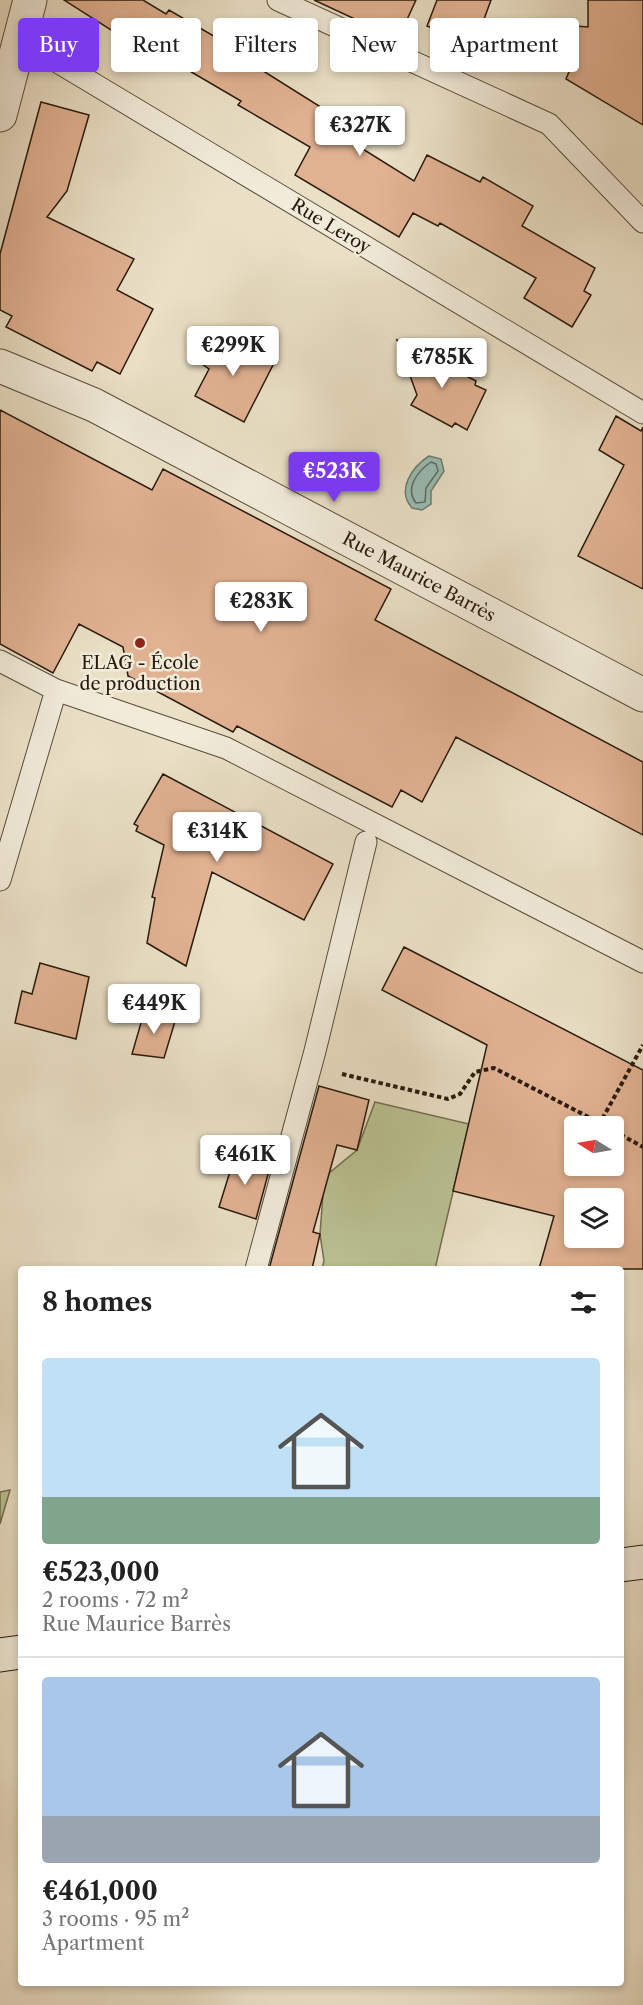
<!DOCTYPE html>
<html lang="en">
<head>
<meta charset="utf-8">
<style>
  :root { --surface:#fff; --page:#f2f2f2; --text:#222; --muted:#767676; --line:#e0e0e0; --accent:#7c3aed }
  body { margin:0; font-family:"Libre Caslon Text",serif; background:var(--page); color:var(--text); height:100vh; display:flex; flex-direction:column; font-size:22px; white-space:nowrap }
  * { box-sizing:border-box; margin:0 }
  p { font-size:20px; color:var(--muted) }
  .icon { flex:none; width:33px; height:33px; fill:none; stroke:currentColor; stroke-width:2; stroke-linecap:round; stroke-linejoin:round }
  .map { position:relative; flex:1; overflow:hidden }
  .panel { position:absolute; left:18px; top:1266px; width:606px; height:720px; display:flex; flex-direction:column; background:var(--surface); border-radius:6px; box-shadow:0 3px 9px #0003 }
  .panel>* { flex:none }
  .hud { position:absolute; left:18px; top:18px; width:608px; height:54px; display:flex; gap:12px }
  .needle { width:39px; rotate:281deg }
  .controls { position:absolute; left:564px; top:1116px; display:grid; gap:12px }
  .controls a { display:grid; place-items:center; width:60px; height:60px; border-radius:6px; background:var(--surface); box-shadow:0 3px 9px #0003; font-size:30px }
  .price { position:absolute; translate:-50% -51px; padding:0 14px; border-radius:6px; background:#fff; color:#222; font-size:20px; line-height:39px; filter:drop-shadow(0 2px 3px #0008) }
  .price::after { content:''; position:absolute; left:50%; top:36px; width:18px; height:14px; margin-left:-9px; background:inherit; clip-path:polygon(0 0,100% 0,50% 100%) }
  .price.current { background:var(--accent); color:#fff }
  ul { padding:0; list-style:none }
  li { display:grid; align-content:center; gap:12px; height:318px; padding:0 24px }
  li+li { border-top:2px solid var(--line) }
  li span { display:grid; place-items:center; height:186px; border-radius:6px; color:#555 }
  li>.icon { margin-inline-start:auto }
  span .icon { width:108px; height:108px; fill:#fffc; stroke-width:1 }
  li b { font-size:26px }
  h2 { display:flex; justify-content:space-between; align-items:center; height:72px; padding:0 24px; font-size:26px }
  .tag { padding:0 21px; border-radius:6px; background:var(--surface); box-shadow:0 3px 9px #0003; font-size:21px; line-height:54px }
  .tag.current { background:var(--accent); color:#fff }
  .map>svg:first-child { display:block }
</style>
</head>
<body>
<div class="map">
<svg width="643" height="2005" viewBox="0 0 643 2005">
  <rect width="100%" height="100%" fill="#eae0c6"/>
  <filter id="stains"><feTurbulence type="fractalNoise" baseFrequency=".00333" numOctaves="4"/><feColorMatrix values="0 0 0 0 .2 0 0 0 0 .09 0 0 0 0 .02 0 0 0 .5 -.17"/></filter>
  <radialGradient id="worn" r=".72"><stop offset=".6" stop-color="#630" stop-opacity="0"/><stop offset="1" stop-color="#630" stop-opacity=".3"/></radialGradient>
  <path fill="#bac192" stroke="#726e50" stroke-width="1.5" d="M375,1102L469,1124L435,1269H322L324,1261L320,1234L323,1194L328,1174L357,1150Z
    M10,1490L0,1524V1492Z"/>
  <path fill="#98bdb5" stroke="#6c7c72" stroke-width="1.5" d="M429,456L441,459L444,471L431,491V504L422,510L412,508C396,490 412,467 429,456Z"/>
  <g fill="none" stroke-linecap="round" stroke-linejoin="round">
    <path stroke="#606c61" stroke-width="1.5" d="M431,462L436,464L438,471L426,488L425,502L416,503C404,488 418,471 431,462Z"/>
  </g>
  <path fill="#e1b292" stroke="#291a0d" stroke-width="1.5" fill-rule="evenodd" d="M64,0H143L166,14L169,10L217,38L220,33L265,60L260,69L343,121L337,133L414,181L427,155L480,182L483,177L533,206L522,226L595,268L584,291L591,295L572,327L524,298L536,278L440,223L438,226L413,213L399,237L295,175L310,147L238,105L241,101L147,46L144,51Z
    M314,0H416L398,39Z
    M437,0H491L475,44L427,26Z
    M588,0H643V125L566,79L575,58L552,59L563,25L588,27Z
    M41,102L89,115L67,191L47,217L134,259L117,290L153,309L120,374L97,362L92,371L6,327L12,316L0,310V254Z
    M219,332L275,361L244,422L195,396L209,369L202,364Z
    M397,340L476,381L475,385L486,390L467,430L455,423L452,427L411,405L417,395Z
    M0,410L152,490L163,469L391,589L375,620L643,762V835L456,737L422,802L401,790L392,807L237,726L233,732L128,676L123,647L79,624L53,673L0,644Z
    M616,416L641,431L643,427V589L578,556L624,465L599,450Z
    M163,774L333,864L304,920L212,872L186,966L147,943L155,898L152,897L164,845L136,831L138,826L134,824Z
    M404,947L643,1070V1269H539L554,1216L453,1191L487,1045L382,990ZM574,1126H614V1166H574ZM574,1198H614V1238H574Z
    M40,963L89,977L76,1039L15,1023L22,991L32,994Z
    M145,1009L176,1018L164,1058L132,1054Z
    M319,1086L369,1100L357,1150L337,1145L313,1232L320,1234L312,1269H269Z
    M236,1152L271,1163L256,1219L219,1207Z"/>
  <g fill="none" stroke-linecap="round" stroke-linejoin="round">
    <defs>
      <path id="lane" d="M278,0L549,124L643,222
        M19,39L643,413
        M0,661L56,690L0,880
        M56,690L226,748L643,962
        M256,1269L315,1051L366,842"/>
      <path id="street" d="M0,115L30,0
        M0,366L94,405L643,695"/>
      <path id="secondary" d="M621,1565L643,1562
        M0,1655L21,1652"/>
    </defs>
    <use href="#lane" stroke="#594c3b" stroke-width="23"/>
    <use href="#street" stroke="#594c3b" stroke-width="35"/>
    <use href="#secondary" stroke="#291a0d" stroke-width="35"/>
    <path stroke="#291a0d" stroke-width="4" stroke-dasharray="4.5 3" stroke-linecap="butt" d="M342,1074L448,1099L460,1094L475,1072L494,1068L600,1123L643,1045
      M600,1123L606,1126
      M614,1131L643,1147"/>
    <use href="#lane" stroke="#f1ebda" stroke-width="21"/>
    <use href="#street" stroke="#f1ebda" stroke-width="33"/>
    <use href="#secondary" stroke="#f1ebda" stroke-width="33"/>
  </g>
  <circle fill="#8f2418" stroke="#f1ebda" stroke-width="2" cx="140" cy="643" r="6"/>
  <g text-anchor="middle" stroke-width="5" stroke-linejoin="round" paint-order="stroke">
    <g font-size="18" fill="#291a0d" stroke="#f1ebda">
      <text transform="translate(331 226) rotate(31)" y="6">Rue Leroy</text>
      <text transform="translate(419 577) rotate(28)" y="6">Rue Maurice Barrès</text>
    </g>
    <g font-size="18" fill="#291a0d" stroke="#f1ebda">
      <text x="140" y="669">ELAG - École<tspan x="140" dy="21">de production</tspan></text>
    </g>
  </g>
  <rect width="100%" height="100%" filter="url(#stains)"/>
  <rect width="100%" height="100%" fill="url(#worn)"/>
</svg>
<div class="controls">
<a><svg class="needle" viewBox="-14 -14 28 28"><path d="M0-13l5 13h-10z" fill="#e53935"/><path d="M0 13l5-13h-10z" fill="#767676"/></svg></a>
<a><svg class="icon" aria-label="layers" viewBox="0 0 24 24"><path d="M12 4l9 5-9 5-9-5zM3 14l9 5 9-5"/></svg></a>
</div>
<b class="price" style="left:360px;top:157px">€327K</b>
<b class="price" style="left:233px;top:377px">€299K</b>
<b class="price" style="left:442px;top:389px">€785K</b>
<b class="price current" style="left:334px;top:503px">€523K</b>
<b class="price" style="left:261px;top:633px">€283K</b>
<b class="price" style="left:217px;top:863px">€314K</b>
<b class="price" style="left:154px;top:1035px">€449K</b>
<b class="price" style="left:245px;top:1186px">€461K</b>
<div class="hud">
<a class="tag current">Buy</a>
<a class="tag">Rent</a>
<a class="tag">Filters</a>
<a class="tag">New</a>
<a class="tag">Apartment</a>
</div>
<section class="panel">
<h2>8 homes<svg class="icon" aria-label="filters" viewBox="0 0 24 24"><path d="M4 7h16M4 17h16"/><circle cx="9" cy="7" r="2"/><circle cx="15" cy="17" r="2"/></svg></h2>
<ul>
<li><span style="background:linear-gradient(#bfe0f5 75%,#7fa58c 0)"><svg class="icon" aria-label="home" viewBox="0 0 24 24"><path d="M3 11l9-7 9 7M6 9v11h12V9"/></svg></span><div><b>€523,000</b><p>2 rooms · 72 m²</p><p>Rue Maurice Barrès</p></div></li>
<li><span style="background:linear-gradient(#a9c7e8 75%,#9aa5b1 0)"><svg class="icon" aria-label="home" viewBox="0 0 24 24"><path d="M3 11l9-7 9 7M6 9v11h12V9"/></svg></span><div><b>€461,000</b><p>3 rooms · 95 m²</p><p>Apartment</p></div></li>
</ul>
</section>
</div>
</body>
</html>
